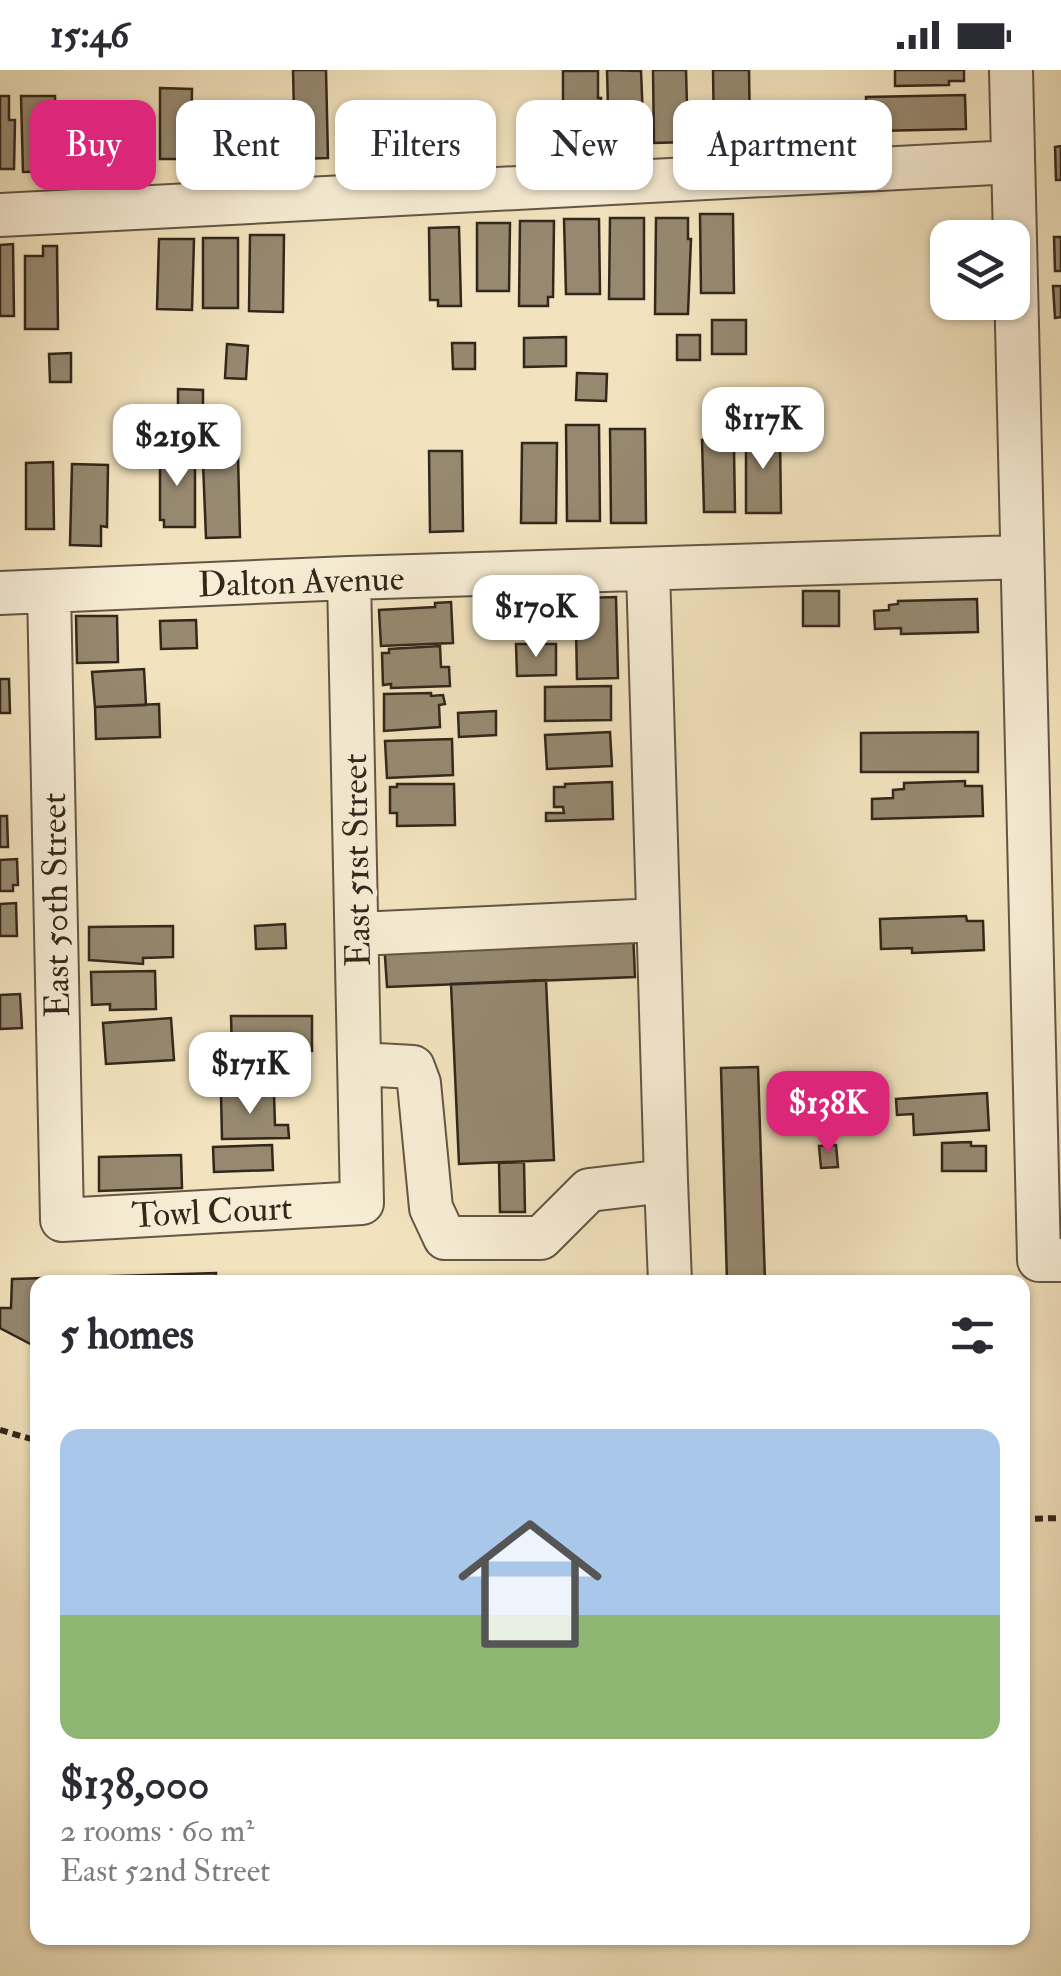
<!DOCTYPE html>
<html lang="en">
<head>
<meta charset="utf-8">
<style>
  :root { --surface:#fff; --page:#f7f7f7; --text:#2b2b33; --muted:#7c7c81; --line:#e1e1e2; --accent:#db2777 }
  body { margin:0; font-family:"IM FELL Double Pica",serif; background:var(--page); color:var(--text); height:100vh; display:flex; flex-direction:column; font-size:38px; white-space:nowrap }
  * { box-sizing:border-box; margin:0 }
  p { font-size:32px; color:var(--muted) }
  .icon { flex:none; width:55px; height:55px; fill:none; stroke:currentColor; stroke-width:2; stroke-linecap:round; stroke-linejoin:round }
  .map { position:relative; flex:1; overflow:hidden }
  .details { position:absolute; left:30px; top:1205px; width:1000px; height:670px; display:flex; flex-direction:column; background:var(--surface); border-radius:20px; box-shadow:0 2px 8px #0004 }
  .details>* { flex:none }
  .top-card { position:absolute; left:30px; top:30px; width:1002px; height:90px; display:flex; gap:20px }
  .controls { position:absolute; left:930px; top:150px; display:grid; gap:20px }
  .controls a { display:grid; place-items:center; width:100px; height:100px; border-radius:20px; background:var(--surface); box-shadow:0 2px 8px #0004; font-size:50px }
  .price { position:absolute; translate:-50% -85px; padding:0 22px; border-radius:20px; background:#fff; color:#222; font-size:32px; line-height:65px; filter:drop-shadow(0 2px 5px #0008) }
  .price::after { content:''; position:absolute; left:50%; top:60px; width:30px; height:22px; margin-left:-15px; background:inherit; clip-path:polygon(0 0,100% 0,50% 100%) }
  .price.active { background:var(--accent); color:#fff }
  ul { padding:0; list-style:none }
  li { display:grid; align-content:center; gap:20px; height:530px; padding:0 30px }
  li+li { border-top:2px solid var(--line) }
  li span { display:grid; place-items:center; height:310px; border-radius:20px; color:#555 }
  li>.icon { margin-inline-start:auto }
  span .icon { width:180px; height:180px; fill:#fffc; stroke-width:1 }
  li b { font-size:42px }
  h2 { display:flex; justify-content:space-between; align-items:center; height:120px; padding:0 30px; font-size:42px }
  .pill { padding:0 35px; border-radius:20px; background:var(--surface); box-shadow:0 2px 8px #0004; font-size:35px; line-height:90px }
  .pill.active { background:var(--accent); color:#fff }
  .status { display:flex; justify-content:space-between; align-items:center; height:70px; padding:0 50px; background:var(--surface); direction:ltr }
  .status svg { height:28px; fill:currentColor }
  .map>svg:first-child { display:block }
</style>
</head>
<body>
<div class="status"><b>15:46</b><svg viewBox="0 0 49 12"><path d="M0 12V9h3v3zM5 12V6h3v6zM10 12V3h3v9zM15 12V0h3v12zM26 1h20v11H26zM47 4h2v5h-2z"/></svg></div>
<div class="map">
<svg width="1061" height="1906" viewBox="0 0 1061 1906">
  <rect width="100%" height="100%" fill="#f2e3be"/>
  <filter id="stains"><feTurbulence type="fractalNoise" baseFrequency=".002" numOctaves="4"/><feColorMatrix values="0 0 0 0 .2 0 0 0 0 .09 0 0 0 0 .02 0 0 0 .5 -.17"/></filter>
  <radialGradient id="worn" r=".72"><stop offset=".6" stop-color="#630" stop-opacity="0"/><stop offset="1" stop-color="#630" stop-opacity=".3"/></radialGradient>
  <path fill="#968970" stroke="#33271b" stroke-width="2.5" d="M293,0H326L328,88L295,89Z
    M607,0L641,1L644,74L609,75Z
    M653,0H686L688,72L654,73Z
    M713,0H749L750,67L714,68Z
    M895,0H964V11H949V15L895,16Z
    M563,1H598V28H601L598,80H563Z
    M160,18L192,19L191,89H160Z
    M965,25L966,59L876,61V51H867L866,27Z
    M0,26H9V50H15L14,99H0Z
    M21,26H55L57,101L23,102Z
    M1061,76V110H1056L1055,77Z
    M700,144H733L734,223H701Z
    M610,148H644V229H609Z
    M656,148H688V169H691L688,244H655Z
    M564,149H599L600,224H566Z
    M520,151H554L553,227H548V236H519Z
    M477,153H510L509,221H477Z
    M459,157L461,236H438V230H430L429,158Z
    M250,165H284L283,242L249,241Z
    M1054,167H1061V201H1055Z
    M203,168H238V238H203Z
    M159,169H194L192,240L157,239Z
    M13,174L14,246H0V175Z
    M43,176H57L58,259H25V186H43Z
    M1053,216H1061V247L1055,248Z
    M712,250H746V284H712Z
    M677,265H700V290H677Z
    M566,267V296L524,297V268Z
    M452,273H475V299H453Z
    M227,274L248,276L246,309L225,308Z
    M71,283V312H50L49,284Z
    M577,303L607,304L606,331L576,330Z
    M178,319L203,320V351H178Z
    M566,355H599L600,451H567Z
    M746,355H765V368H780L781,443H746Z
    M610,359H645L646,453H611Z
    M729,369V379L734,378L735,442H704L702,370Z
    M522,373H557L556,453H521Z
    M160,380H190V395H195V457H164V450H160Z
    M429,381H462L463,461L430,462Z
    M218,386H238L240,467L206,468L203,393H218Z
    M53,392L54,459H26V393Z
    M72,394L108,395L107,457L101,456V476L70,475Z
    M803,521H839V556H803Z
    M616,527L618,608L577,609L576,558H553L552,529Z
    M977,529L978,562L901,564V558L875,559L874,541L889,540V535L898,534V531Z
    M451,532L453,573L381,576L379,540L435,537V533Z
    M76,546H117L118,592L77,593Z
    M196,550L197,578L161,579L160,551Z
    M516,574H556V605L517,606Z
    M440,576L441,597H449L450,616L391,618V614L383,615L382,583H389V579Z
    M144,599L146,635L95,637L92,602Z
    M0,609H9L10,643H0Z
    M611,616V650L545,651V617Z
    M431,623V626L443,625L445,634L439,635L440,657L384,661V624Z
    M159,634L160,667L96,669L95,637Z
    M496,641V665L459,667L458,643Z
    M610,662L612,696L547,699L545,665Z
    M978,662V702H861V663Z
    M452,669L453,705L387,708L385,671Z
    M965,711V716H982L983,746L872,749V729L893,728V720L904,719V713Z
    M612,712L613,749L546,751V743H564L563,737H554V717H565V714Z
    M397,714H454L455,755L397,756V743H390V717H397Z
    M0,746H7L8,777H0Z
    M17,789L18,815H13V821H0V790Z
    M16,833L17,866H0V834Z
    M966,846L967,851H983L984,880L912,883V878L881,879L880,849Z
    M285,854L286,878L256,879L255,856Z
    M173,856V887L143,888V894L89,890V857Z
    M633,861L635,907L387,917L384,871Z
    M155,901L156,939L110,940V934L92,935L91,902Z
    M546,910L554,1090L459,1094L451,914Z
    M20,924L22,958L0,959V925Z
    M231,946H312V981H232Z
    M171,948L174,990L106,994L103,953Z
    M758,997L765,1212H727L721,998Z
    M824,1021L848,1022L846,1047L823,1046Z
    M987,1023L989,1060L914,1065L913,1044L897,1045L896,1029Z
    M221,1024H274L275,1055H288L289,1068L222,1069Z
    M971,1072V1076H986V1101H942V1073Z
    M272,1075L273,1100L214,1102L213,1077Z
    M836,1075L838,1097L821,1098L819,1076Z
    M181,1085L182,1118L99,1121V1087Z
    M524,1092L525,1142H500L499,1093Z
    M216,1203V1212H38V1278L0,1258V1238H11L12,1209Z"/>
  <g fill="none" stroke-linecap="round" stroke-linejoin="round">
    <defs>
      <path id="minor" d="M1011,0L1039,1190H1061
        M0,145L1013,92
        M49,521L62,1150L362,1133L349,508
        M0,523L349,508L1022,487
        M358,864L658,850
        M360,994L413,997L419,1013L431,1138L445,1168H541L589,1120L666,1111L648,500
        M666,1111L670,1212"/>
    </defs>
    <use href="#minor" stroke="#635644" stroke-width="46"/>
    <path stroke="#33271b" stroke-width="6" stroke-dasharray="8 5" stroke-linecap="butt" d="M0,1360L38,1371
      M1022,1449L1061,1448"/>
    <use href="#minor" stroke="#f7edd5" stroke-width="42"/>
  </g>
  <g text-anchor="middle" stroke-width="9" stroke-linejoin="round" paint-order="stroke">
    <g font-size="35" fill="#33271b" stroke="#f7edd5">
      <text transform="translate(301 511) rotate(-2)" y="12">Dalton Avenue</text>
      <text transform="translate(356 790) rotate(-91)" y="12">East 51st Street</text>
      <text transform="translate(55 835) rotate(-91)" y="12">East 50th Street</text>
      <text transform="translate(212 1141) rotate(-3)" y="12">Towl Court</text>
    </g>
  </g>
  <rect width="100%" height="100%" filter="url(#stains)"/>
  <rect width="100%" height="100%" fill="url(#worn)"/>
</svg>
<div class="controls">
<a><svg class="icon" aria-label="layers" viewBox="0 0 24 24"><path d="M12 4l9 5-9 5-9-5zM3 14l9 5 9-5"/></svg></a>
</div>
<b class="price" style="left:763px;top:402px">$117K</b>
<b class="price" style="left:177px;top:419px">$219K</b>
<b class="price" style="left:536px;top:590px">$170K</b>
<b class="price" style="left:250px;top:1047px">$171K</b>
<b class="price active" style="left:828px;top:1086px">$138K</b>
<div class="top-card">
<a class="pill active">Buy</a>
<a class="pill">Rent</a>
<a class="pill">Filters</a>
<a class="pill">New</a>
<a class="pill">Apartment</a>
</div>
<section class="details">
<h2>5 homes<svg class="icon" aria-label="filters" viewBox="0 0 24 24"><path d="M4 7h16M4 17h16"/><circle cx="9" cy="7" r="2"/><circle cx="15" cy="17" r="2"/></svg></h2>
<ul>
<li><span style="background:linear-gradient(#a9c7e8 60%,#8fb573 0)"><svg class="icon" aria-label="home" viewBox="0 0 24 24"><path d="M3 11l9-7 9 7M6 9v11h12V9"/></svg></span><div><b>$138,000</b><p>2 rooms · 60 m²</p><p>East 52nd Street</p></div></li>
</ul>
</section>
</div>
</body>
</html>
